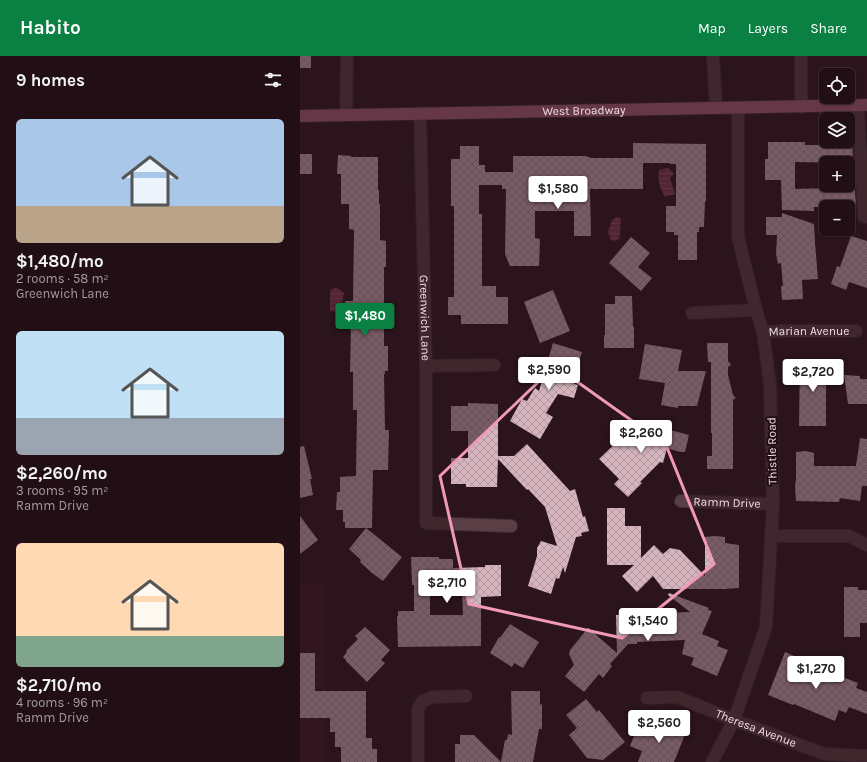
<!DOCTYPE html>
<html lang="en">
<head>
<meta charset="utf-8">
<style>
  :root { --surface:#210f15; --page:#2d1d22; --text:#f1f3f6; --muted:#a29ca0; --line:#3e2f34; --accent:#0b8043 }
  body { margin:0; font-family:Karla,sans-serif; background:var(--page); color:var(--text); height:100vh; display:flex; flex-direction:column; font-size:15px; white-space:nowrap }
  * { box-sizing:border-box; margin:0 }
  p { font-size:13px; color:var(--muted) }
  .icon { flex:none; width:22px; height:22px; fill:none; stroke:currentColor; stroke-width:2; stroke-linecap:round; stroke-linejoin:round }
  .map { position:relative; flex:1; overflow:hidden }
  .side { display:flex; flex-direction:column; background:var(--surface); width:300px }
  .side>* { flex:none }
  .tools { position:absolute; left:519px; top:12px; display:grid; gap:8px }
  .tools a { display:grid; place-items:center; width:36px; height:36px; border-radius:6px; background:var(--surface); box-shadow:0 1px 3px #0004,0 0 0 1px var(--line); font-size:20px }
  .price { position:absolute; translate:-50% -34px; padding:0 9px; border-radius:4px; background:#fff; color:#222; font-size:13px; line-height:26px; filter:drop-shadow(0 1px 2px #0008) }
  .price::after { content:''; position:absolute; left:50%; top:24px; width:12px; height:9px; margin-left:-6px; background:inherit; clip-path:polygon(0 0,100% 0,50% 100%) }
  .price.active { background:var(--accent); color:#fff }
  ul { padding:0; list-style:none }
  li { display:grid; align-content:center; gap:8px; height:212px; padding:0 16px }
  li span { display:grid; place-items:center; height:124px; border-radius:6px; color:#555 }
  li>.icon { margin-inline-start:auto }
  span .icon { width:72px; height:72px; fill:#fffc; stroke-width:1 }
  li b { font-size:17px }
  h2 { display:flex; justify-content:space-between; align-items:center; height:48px; padding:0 16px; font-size:17px }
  header { display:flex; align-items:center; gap:24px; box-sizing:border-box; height:56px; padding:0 20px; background:var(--accent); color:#fff }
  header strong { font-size:19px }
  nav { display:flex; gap:22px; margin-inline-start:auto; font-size:14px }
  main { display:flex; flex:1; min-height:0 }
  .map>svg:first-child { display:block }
</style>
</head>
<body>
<header>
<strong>Habito</strong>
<nav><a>Map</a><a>Layers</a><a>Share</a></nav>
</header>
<main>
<section class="side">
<h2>9 homes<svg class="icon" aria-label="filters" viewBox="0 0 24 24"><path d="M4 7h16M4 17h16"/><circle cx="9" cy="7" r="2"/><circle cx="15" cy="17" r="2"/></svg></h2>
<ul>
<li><span style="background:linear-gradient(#a9c7e8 70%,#b9a48a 0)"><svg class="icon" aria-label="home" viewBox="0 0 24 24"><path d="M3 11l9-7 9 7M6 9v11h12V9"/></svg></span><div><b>$1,480/mo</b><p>2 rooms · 58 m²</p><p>Greenwich Lane</p></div></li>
<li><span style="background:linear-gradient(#bfe0f5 70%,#9aa5b1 0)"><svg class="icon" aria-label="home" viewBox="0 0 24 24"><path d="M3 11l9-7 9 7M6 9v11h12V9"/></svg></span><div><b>$2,260/mo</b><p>3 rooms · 95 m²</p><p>Ramm Drive</p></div></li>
<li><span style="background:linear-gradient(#ffd9b3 75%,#7fa58c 0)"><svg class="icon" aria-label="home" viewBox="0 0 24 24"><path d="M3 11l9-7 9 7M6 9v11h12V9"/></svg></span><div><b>$2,710/mo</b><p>4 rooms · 96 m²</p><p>Ramm Drive</p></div></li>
</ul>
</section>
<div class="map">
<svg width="567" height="706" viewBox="0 0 567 706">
  <defs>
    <pattern id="water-rules" width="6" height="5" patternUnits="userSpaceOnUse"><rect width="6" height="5" fill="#843a54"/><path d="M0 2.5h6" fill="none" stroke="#96566c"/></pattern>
    <pattern id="building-cross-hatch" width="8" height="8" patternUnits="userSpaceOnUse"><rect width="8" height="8" fill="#d5b4bd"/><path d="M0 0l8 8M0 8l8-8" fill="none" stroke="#b2989f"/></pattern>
  </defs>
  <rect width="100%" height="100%" fill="#2c141c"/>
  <path fill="#381924" d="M0,527H25V706H0Z"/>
  <path fill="url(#water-rules)" d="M368,112L374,118L370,122L375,138L365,141C360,131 357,124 359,114Z
    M317,161L321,163L320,179L319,183L314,185L311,184L308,176L312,164Z
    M35,232L39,233L44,237L43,242L42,256L30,255V234Z"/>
  <path fill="url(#building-cross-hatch)" fill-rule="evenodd" d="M0,0H11V12H0Z
    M534,85H552L556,151H514V155L482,154L481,124H465V103H468V86H505V89H533ZM495,106L548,107V129H533V132L495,133Z
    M333,87L406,88V145H405L404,171H399V176H397V204H378V179H374V176H366V150H376V108H370V107H343V133H290L291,180H274V155H235V182L240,183L239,210H210L205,198L206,133H202V129H179V158H182V230H196V241H208V268H161V259H148V241H154V150H151V103H160V90H179V109H185V116H213V100H287V101H290V102H333Z
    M0,98H12V118H0Z
    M38,99L51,100V101H78V134H79V148H80V184L86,185V211H84V290H88V315H85V318H84L85,374H89L88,414H73L72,472H45V466H43V454H36L37,436H40V421L56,420L57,354H53V316H50L51,270H45V245H53L54,174L49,173V148H41V118H37Z
    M482,157L514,168L515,187L518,223L502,224L503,243L482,244L481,230H483L481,207L478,208L476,198L477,179H466V161H482Z
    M551,180L567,185V232L549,226L546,234L531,228L537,210L540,211Z
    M331,181L350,197L338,211L352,222L341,235L309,207Z
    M253,234L270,275L240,287L224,246Z
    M315,240H332L333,271H334V292H304V279H305V248H315Z
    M253,287L282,296L277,311L279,312L274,328L278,329L274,342L258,338L246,357L253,361L240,383L210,365L222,343L227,345L235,332L239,335Z
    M407,287H428V305L431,309L428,311V319L433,339L436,342L433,344V413H407V400H412V377H411V306H408Z
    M345,288L382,294L378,315H406L397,350H378V352L361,349L365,327L339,323Z
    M500,304H521V307H526V370H499Z
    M544,319L560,320V323H567V348H548Z
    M168,347L198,348V400H214L227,388L270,435L275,433L283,461L285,460L289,475L281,477L282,480L276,481L265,517L263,511L259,523L256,522L251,538L228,530L237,500V492L241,485L257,490L245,451L228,433L227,434L198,403L197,431H166V428H151V402H168V375H151V350H168Z
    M336,365L389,379L385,396H380L367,392L363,407L360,406L340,426L342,427L328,441L314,428L319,423L299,403L321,382L330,390Z
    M560,382L567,383V430H562L560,445L540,442L539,446L496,445L495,431L496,422V396L506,395L514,397V410H556Z
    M4,390L12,423H10L13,439L0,442V391Z
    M307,452H325V470H341V502L354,489L363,498L370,492L380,494L405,520V481L415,480L425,481V487L439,489V532L424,533H363L353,520L337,536L322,520L334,509H307Z
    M0,460L18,484L0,498Z
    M66,472L102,501L83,525L72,517L60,506L61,504L49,493Z
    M111,501H139V503H153V512L185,511V509H201V540L181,541V590L98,591L97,560H98V555H114V529H112ZM130,534H160V536H162L163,559H130Z
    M544,531H558V534H567V567H560V581H544Z
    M369,537L409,552L408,554L412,555L402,578L419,585L417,590L428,594L417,620L391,609L394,602L382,598L385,584L337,586V588H328L310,608L312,610L303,622L299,618L284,636L274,628L265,620L274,609L269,598L270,594L288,572L317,597L316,559L390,556L368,539Z
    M210,568L239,586L223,612L214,607L212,611L190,597L199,581L200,582L207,572V573Z
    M65,571L90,594L81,604L85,607L67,626L46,605V604L43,601L47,596L46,595L58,583L55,580Z
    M485,596L499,602L497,608L505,611L504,613L537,627L540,620L558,627L556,632L567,636V658L549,651L546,657L539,654L535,665L494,648L493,649L468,639Z
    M0,597H15V635H66V682H72V693H77V706H41V691H35V676H30V662H0Z
    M211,635H240V650L242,647V673H239L233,706H201L205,684H207L208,678L212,679Z
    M286,643L297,656L299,654L325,686L303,704L287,702L269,679L277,672L266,659Z
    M364,667L386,676L374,706H338L342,695L330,690L337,672L350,678L351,675L359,678Z
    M160,679H174L201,706H155V688H160Z"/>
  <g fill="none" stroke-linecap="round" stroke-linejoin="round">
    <defs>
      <g id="minor">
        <path d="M413,0L416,52"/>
        <path d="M501,0V51"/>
        <path d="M558,50L564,160L567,161"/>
        <path id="s1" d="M120,57L126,310V467L211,470"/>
        <path d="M46,59L47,0"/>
        <path d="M392,257L456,254"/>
        <path id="s2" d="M463,276L482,275H556"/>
        <path d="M126,310L194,309"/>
        <path id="s3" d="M381,445L473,448"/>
        <path d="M471,480H549L567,489"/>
        <path id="s4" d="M347,642L377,641L434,664L524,698L567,700"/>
        <path d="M118,706V653L123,645L133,641L166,640"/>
        <path d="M412,706L434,664L466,571L473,448L470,329L463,276L456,254L438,181V52"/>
      </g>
      <g id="major">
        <path id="s5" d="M0,60L567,49"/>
      </g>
    </defs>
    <use href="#minor" stroke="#3f2e32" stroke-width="14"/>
    <use href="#major" stroke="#3f2e32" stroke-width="14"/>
    <use href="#minor" stroke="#5a3e46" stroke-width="12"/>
    <use href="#major" stroke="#ae637b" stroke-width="12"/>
  </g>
  <path d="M0 0H567V706H0ZM255,310L366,389L414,508L322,582L169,548L140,420Z" fill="#2c141c" fill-opacity=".55" fill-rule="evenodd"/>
  <path fill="none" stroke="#f09ab5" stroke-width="3" stroke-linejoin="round" d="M255,310L366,389L414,508L322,582L169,548L140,420Z"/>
  <g text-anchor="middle" stroke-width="4" stroke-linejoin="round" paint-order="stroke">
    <g font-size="12" fill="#f0dee3" stroke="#210b13">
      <text dy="4" stroke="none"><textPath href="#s5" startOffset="284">West Broadway</textPath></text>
      <text dy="4" stroke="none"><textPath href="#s1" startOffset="205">Greenwich Lane</textPath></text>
      <text dy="4" stroke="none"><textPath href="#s2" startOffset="46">Marian Avenue</textPath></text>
      <text transform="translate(472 395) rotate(-91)" y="4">Thistle Road</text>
      <text dy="4" stroke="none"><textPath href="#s3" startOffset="46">Ramm Drive</textPath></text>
      <text dy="4" stroke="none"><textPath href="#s4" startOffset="115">Theresa Avenue</textPath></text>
    </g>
  </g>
</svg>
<div class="tools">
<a><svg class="icon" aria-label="locate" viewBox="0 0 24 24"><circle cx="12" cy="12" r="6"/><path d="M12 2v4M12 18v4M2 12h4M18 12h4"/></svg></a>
<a><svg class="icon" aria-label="layers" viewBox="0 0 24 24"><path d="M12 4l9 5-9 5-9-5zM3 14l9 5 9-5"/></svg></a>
<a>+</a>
<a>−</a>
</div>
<b class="price" style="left:258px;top:154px">$1,580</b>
<b class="price active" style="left:65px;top:281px">$1,480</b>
<b class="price" style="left:249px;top:335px">$2,590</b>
<b class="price" style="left:513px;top:337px">$2,720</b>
<b class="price" style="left:341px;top:398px">$2,260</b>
<b class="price" style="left:147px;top:548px">$2,710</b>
<b class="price" style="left:348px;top:586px">$1,540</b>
<b class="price" style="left:516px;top:634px">$1,270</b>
<b class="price" style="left:359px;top:688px">$2,560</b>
</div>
</main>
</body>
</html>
